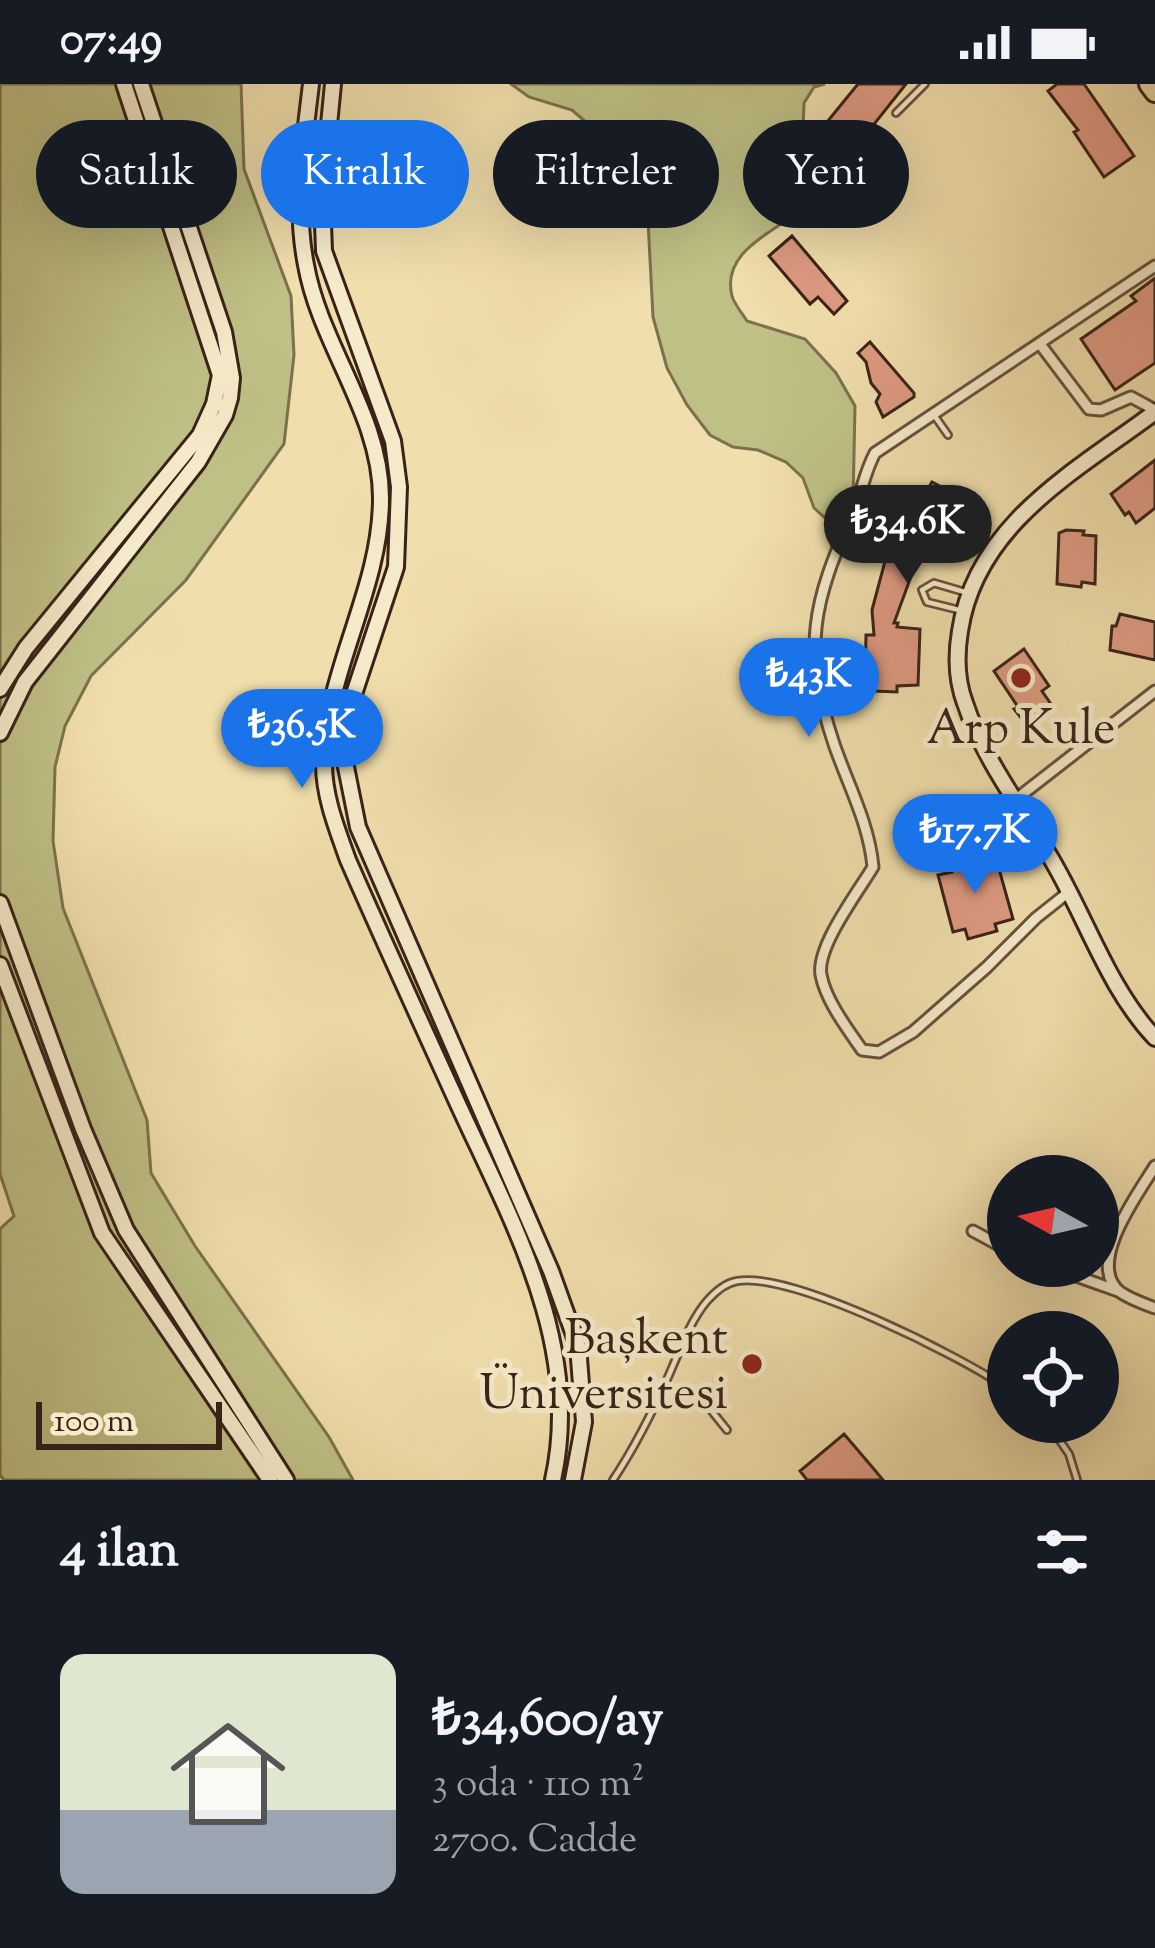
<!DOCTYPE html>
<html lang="tr">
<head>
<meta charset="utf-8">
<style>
  :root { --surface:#171b24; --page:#20242c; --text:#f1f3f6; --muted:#9ea1a6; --accent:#1a73e8 }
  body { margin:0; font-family:"Sorts Mill Goudy",serif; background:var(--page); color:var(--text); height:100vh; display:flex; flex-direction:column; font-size:45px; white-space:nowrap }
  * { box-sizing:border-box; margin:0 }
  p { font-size:39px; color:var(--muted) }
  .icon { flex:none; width:66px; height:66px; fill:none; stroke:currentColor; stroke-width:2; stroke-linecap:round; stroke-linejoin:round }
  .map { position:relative; height:1396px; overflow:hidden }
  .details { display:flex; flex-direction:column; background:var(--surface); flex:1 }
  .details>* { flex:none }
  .hud { position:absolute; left:36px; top:36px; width:1083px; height:108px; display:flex; gap:24px }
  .needle { width:78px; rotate:278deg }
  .tools { position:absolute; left:987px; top:1071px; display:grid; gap:24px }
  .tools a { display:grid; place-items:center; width:132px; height:132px; border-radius:50%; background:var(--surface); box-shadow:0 12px 48px #0002; font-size:60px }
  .scale { position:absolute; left:36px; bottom:30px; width:186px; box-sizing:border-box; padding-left:12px; border:6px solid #392217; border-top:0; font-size:33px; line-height:42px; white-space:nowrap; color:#392217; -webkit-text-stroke:9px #f5eac9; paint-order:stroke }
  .price { position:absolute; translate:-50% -102px; padding:0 27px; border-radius:42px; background:var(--accent); color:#fff; font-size:39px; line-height:78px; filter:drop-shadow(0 3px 6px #0008) }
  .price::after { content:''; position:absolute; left:50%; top:72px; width:36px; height:27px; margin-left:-18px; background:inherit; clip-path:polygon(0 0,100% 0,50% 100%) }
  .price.on { background:#222; color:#fff }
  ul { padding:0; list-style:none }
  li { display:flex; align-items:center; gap:36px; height:300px; padding:0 60px }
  li span { display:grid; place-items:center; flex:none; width:336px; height:240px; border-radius:24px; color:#555 }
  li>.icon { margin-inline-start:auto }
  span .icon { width:144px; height:144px; fill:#fffc; stroke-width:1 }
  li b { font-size:51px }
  h2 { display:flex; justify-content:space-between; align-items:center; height:144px; padding:0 60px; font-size:51px }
  .pill { padding:0 42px; border-radius:54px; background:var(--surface); box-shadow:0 12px 48px #0002; font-size:42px; line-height:108px }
  .pill.on { background:var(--accent); color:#fff }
  .status { display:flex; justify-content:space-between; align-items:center; height:84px; padding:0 60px; background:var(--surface); direction:ltr }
  .status svg { height:33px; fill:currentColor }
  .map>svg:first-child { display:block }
</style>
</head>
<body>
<div class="status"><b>07:49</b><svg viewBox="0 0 49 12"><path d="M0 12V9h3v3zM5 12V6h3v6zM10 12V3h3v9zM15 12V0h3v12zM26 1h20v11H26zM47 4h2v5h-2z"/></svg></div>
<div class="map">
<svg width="1155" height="1396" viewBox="0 0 1155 1396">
  <rect width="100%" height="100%" fill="#f0deac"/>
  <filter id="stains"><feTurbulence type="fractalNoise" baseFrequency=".00167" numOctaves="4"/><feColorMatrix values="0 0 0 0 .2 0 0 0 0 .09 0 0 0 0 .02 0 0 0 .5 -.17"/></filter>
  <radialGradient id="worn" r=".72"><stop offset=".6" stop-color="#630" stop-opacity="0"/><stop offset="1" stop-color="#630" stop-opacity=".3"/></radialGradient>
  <path fill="#bfc086" stroke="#7c714e" stroke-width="3" d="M0,0H241L244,85L291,212L294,271L284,360L186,496L91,592L65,642L55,683L53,757L63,824L147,1036L151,1089L195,1162L329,1353L353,1396H4L0,1391V1145L14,1132L0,1090Z
    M511,0H825L814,3L804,19L800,127C772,149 721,168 732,212C734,220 743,230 747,237L805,255L836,289L855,322L853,418L834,442L814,424L803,394L786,378L758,366L733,363L710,351L687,321L667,284L653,233L647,117L632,86L608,57L572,26L529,13Z"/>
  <path fill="#de9a82" stroke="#392217" stroke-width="3" d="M858,0H906L848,73L818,49Z
    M1057,0H1084L1134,72L1104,93L1074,48L1078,46L1048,7Z
    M792,152L847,217L834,230L818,213L810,220L769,172Z
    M1155,194V279L1115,306L1081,255L1136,217L1131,212Z
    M870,258L914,309V313L883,333L876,318L880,310L871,299L866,278L858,269Z
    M1155,376V424L1136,439L1129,428L1125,431L1111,410Z
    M932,398L953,409L950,412L969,426L944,470L940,474L921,465L894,539H898L897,543L920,545L918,601L897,602V608L873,607V594L865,595L866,551H874L872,526L888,466L893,467L904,445L897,442L919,405L926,408Z
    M1066,446L1084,447L1083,451L1096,452L1095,500L1082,498L1081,503L1057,500L1059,449Z
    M1120,530L1155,538V576L1110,566L1112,542H1116Z
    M1024,565L1049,602L1042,607L1053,623L1036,634L1032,628L1022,635L1014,625L1018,623L994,587Z
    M974,770L977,779L996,774L1013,835L995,840L997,847L968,855L965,845L953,848L938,791L952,788L949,777Z
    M844,1350L873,1384L883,1396H807L800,1387Z"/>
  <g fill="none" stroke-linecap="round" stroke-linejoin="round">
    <defs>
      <path id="lane" d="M896,29L925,0
        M934,331L948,351
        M963,527L927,518L922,506L934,499L968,509
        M702,1315L727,1346
        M1047,1338L1069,1370L1077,1396
        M613,1396C635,1363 653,1327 669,1291C680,1266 690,1237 707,1217C715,1208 725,1199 737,1197C791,1187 961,1272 1008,1305"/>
      <path id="street" d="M1040,260L1089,325L1101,326L1131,313L1155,326
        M1015,716L1155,607
        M1070,807L1036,834L987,883L913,948L879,968L862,966C847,944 826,917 821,891C816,863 858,808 873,783C869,739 848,701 834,660C802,564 812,520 853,429C862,409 864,389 875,369L1155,182
        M1155,1082C1138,1110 1085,1180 1120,1208C1130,1215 1144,1220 1155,1224
        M973,1147L1008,1166
        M1048,1182L1118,1207"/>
      <path id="secondary" d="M311,0C304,60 294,121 306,181C320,261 381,331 381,414C381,506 325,587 324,680C324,713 337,745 348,776C384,858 421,939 458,1020C512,1138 583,1262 553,1396
        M333,0L322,112L324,167L393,357L399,403L396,483L351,619L342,663L358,743L551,1187L578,1262L584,1338L573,1396
        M1155,328C1076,387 976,440 960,547C956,571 956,595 965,619C983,674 1020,722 1049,771C1085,830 1107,903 1155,954
        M0,605L26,564L200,351L214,320L220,291L124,0
        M0,649L25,598L198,378L225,331L230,314L232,294L224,248L141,0
        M0,819L83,1045L126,1146L286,1396
        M0,881L102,1149L270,1396"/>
      <path id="highway" d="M1149,0L1155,8"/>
    </defs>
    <use href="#lane" stroke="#67513c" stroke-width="10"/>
    <use href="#street" stroke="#67513c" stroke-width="15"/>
    <use href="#secondary" stroke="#392217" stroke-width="20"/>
    <use href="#highway" stroke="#392217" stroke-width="24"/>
    <use href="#lane" stroke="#f5eac9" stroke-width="4.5"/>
    <use href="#street" stroke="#f5eac9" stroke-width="9"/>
    <use href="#secondary" stroke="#f5eac9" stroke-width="14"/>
    <use href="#highway" stroke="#f0deac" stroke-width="18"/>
  </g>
  <g fill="#8f2418" stroke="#f5eac9" stroke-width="4.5">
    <circle cx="1021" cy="594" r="12"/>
    <circle cx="752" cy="1280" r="12"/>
  </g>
  <g text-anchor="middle" stroke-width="10" stroke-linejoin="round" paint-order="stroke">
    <g font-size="48" fill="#392217" stroke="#f5eac9">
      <text x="1021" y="659">Arp Kule</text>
      <text x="728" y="1269" text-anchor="end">Başkent<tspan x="728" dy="55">Üniversitesi</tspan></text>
    </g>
  </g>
  <rect width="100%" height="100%" filter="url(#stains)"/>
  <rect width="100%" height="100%" fill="url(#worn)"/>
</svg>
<div class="tools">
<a><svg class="needle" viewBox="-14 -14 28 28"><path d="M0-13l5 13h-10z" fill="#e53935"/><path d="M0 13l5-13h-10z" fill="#9ea1a6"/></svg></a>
<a><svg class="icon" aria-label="locate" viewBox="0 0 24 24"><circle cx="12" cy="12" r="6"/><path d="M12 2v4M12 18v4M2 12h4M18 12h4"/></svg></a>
</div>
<div class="scale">100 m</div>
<b class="price on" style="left:908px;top:503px">₺34.6K</b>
<b class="price" style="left:809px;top:656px">₺43K</b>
<b class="price" style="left:302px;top:707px">₺36.5K</b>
<b class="price" style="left:975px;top:812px">₺17.7K</b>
<div class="hud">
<a class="pill">Satılık</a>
<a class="pill on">Kiralık</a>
<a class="pill">Filtreler</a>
<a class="pill">Yeni</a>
</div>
</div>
<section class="details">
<h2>4 ilan<svg class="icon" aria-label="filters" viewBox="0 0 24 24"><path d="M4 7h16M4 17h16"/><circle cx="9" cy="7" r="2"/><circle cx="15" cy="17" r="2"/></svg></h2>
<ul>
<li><span style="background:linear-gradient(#dfe7d0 65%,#9aa5b1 0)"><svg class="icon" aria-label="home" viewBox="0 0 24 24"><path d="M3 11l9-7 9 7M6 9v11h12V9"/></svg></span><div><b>₺34,600/ay</b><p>3 oda · 110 m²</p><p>2700. Cadde</p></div></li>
</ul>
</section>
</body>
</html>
